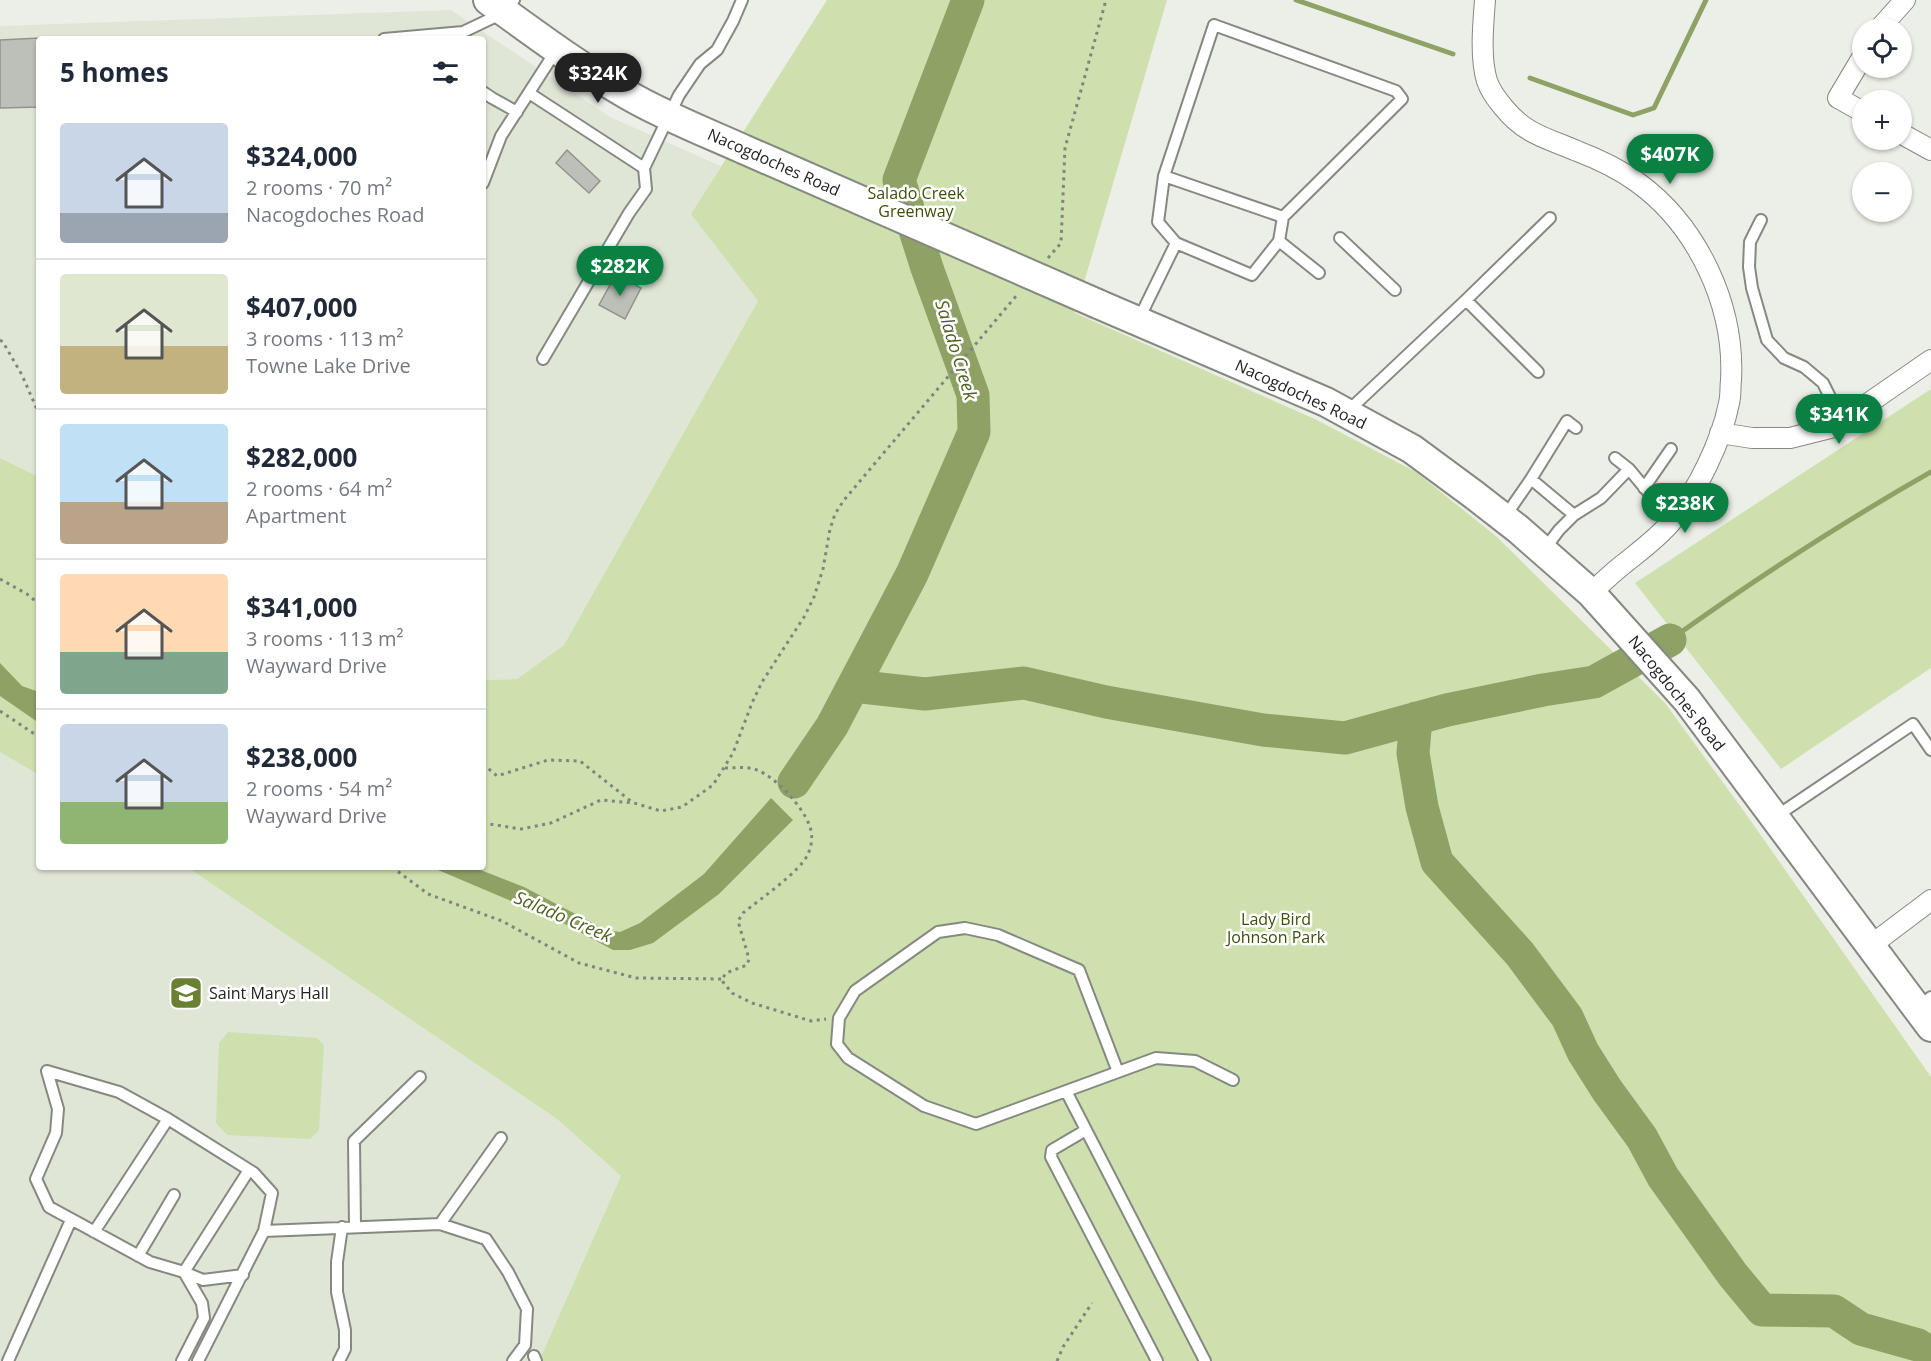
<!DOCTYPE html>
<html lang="en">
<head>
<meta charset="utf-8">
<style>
  :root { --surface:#fff; --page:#f6f6f7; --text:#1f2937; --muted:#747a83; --line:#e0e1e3; --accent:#0b8043 }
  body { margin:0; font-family:"Open Sans",sans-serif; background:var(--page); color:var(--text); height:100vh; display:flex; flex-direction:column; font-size:22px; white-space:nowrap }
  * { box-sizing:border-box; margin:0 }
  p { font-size:20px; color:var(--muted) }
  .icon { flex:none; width:33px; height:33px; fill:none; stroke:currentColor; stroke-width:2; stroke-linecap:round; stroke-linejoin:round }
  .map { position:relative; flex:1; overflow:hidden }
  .panel { position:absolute; left:36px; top:36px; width:450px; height:834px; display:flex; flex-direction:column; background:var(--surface); border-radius:6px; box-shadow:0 2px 4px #0004 }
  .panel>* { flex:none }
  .controls { position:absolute; left:1852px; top:18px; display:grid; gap:12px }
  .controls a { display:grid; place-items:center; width:60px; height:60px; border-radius:50%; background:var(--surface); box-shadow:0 2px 4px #0004; font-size:30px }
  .price { position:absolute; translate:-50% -51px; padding:0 14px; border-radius:21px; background:var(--accent); color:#fff; font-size:20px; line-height:39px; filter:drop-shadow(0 2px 3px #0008) }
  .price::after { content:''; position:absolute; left:50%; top:36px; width:18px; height:14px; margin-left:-9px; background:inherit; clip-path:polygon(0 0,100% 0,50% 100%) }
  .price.on { background:#222; color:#fff }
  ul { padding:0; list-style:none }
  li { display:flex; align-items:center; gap:18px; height:150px; padding:0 24px }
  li+li { border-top:2px solid var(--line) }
  li span { display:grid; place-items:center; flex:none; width:168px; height:120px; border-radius:6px; color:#555 }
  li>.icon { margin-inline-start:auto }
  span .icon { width:72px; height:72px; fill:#fffc; stroke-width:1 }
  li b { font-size:26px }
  h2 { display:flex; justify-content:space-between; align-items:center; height:72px; padding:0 24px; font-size:26px }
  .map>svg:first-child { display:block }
</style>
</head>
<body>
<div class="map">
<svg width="1931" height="1361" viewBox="0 0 1931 1361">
  <rect width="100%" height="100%" fill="#ecefe7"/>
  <path fill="#e0e6d6" d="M451,10L610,117L721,166L692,214L758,301L564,645L517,679L483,680V39H39V477L0,458V26Z
    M0,752L39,775V867H187L557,1119L621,1176L539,1361H0Z"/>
  <path fill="#cee0ae" d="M827,0H1167L1075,313L1315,419L1416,472L1497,537L1665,703L1743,810L1931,1077V1361H539L621,1176L557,1119L187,867H483V680L517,679L564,645L758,301L691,214Z
    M1931,389V668L1781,769L1635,583Z
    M0,458L39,477V775L0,752Z
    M228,1032L317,1038L324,1045L319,1130L310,1139L227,1135L216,1123L219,1043Z"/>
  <path fill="#8ea266" d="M0,663L22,686L39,692V723L0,696Z
    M771,798L793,820L719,894L653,943L630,950H613L565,924L431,867H473L524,887L606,930L620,932L640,923L704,874Z"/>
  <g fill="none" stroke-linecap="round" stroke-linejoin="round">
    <path stroke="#8ea266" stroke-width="5" d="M1296,0L1453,54
      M1530,78L1633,115L1654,108L1706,0
      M1670,640C1754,580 1841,523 1931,472"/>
    <path stroke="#8ea266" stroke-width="33" d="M853,686L925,694L1024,683L1106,702L1263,730L1345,738L1447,710L1543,690L1594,682L1670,640
      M1416,718L1413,753L1422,807L1437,862L1520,954L1567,1017L1583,1052L1607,1090L1642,1138L1663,1177L1733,1275L1762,1310L1834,1311L1861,1329L1918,1345L1931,1353
      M794,782L832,726L912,574L974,432L973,395L927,268L899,180L968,0"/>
  </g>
  <path fill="#bdc0b8" stroke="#91948c" stroke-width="1.5" d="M39,38V107L0,108V40Z
    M567,150L600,181L589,193L556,163Z
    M616,274L641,288L625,319L599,305Z"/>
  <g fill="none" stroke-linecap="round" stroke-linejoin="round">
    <defs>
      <path id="lane" d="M384,39L463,32L505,12L514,0
        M483,92L492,98L517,112
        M529,93L644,168L679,95L700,64L717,50L733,21L742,0
        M1164,176L1283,217
        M483,183L501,136L557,49
        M1761,220L1750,242L1749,267L1752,288L1767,340L1784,358L1804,367L1823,383L1842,421
        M1340,238L1395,290
        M1176,243L1158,222L1164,176L1214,25L1396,91L1402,99L1283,217L1279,241
        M1466,300L1538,372
        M1138,321L1176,243L1252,275L1279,241L1319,273
        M543,359L629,213L646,189L644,168
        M1348,411L1466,300L1550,218
        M1615,458L1629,469
        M1531,479L1567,421L1576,428
        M1644,488L1671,449
        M1504,518L1531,479L1574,515
        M1544,550L1559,530L1574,515L1601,498L1629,469L1672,521
        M1775,817L1913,724L1931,750
        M1917,1008L1931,997
        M1118,1072L976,1124L924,1106L848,1058L837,1044L839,1018L855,991L938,932L965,928L998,935L1079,970L1118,1072L1156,1058L1195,1061L1233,1080
        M1066,1091L1205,1361
        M1086,1130L1052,1150L1051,1157L1157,1361
        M440,1224L501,1138
        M355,1227L354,1141L420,1077
        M264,1231L440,1224L486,1239L508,1272L527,1309L525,1345L513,1361
        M94,1232L168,1119
        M138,1256L174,1195
        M184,1272L249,1170
        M534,1356L536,1361
        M8,1361L71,1220
        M182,1361L204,1318L202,1303L184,1272
        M198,1361L264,1231L272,1193L254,1173L168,1119L119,1092L47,1071L58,1109L56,1133L36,1179L49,1207L150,1262L184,1272L203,1280L243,1275
        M339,1361L345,1349V1330L337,1292V1262L342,1227"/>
      <path id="street" d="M1485,0C1483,25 1480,58 1487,81C1490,90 1498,101 1504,108C1526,135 1547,138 1577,151C1598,159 1619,169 1637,182C1698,226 1735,306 1731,380C1730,388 1731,396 1729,403C1722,440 1697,492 1672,521C1659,537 1641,550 1625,563C1613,572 1602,583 1591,593
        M1880,28L1905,0
        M1863,56L1838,98L1863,112
        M1902,134L1931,150
        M1720,433L1752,438H1790L1834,427L1931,360
        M1870,946L1931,900"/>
      <path id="secondary" d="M488,0C534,33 579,67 628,95C664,116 705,132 743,149
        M1098,304L1326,402L1412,449L1473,494L1518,529L1591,593L1687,700L1931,1027"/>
    </defs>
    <use href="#lane" stroke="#868981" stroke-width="14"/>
    <use href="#street" stroke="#868981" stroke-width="22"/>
    <use href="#secondary" stroke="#868981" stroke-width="32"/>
    <path stroke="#82847f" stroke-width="3" stroke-dasharray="3 4.5" stroke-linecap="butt" d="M1048,258L1061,243L1065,148L1106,0
      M0,340L3,342L22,375L39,414
      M0,579L27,594L39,604
      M0,711L39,737
      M483,764L497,776L548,760L580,761L632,802
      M725,768C736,768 747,766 757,770C776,777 804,808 810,827C813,836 812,845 808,854C800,872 760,899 743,913L738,921L749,959L747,965L726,973L722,979L723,982L732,993L752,1003L811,1021L826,1019
      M483,823L521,829L551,823L601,800L634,803L661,811L682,807L713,785L733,753L752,703L762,682L804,617L814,597L823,569L830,529L835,514L844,500L1017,295
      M392,867L428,894L502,921L579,963L636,978L722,979
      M1057,1361L1063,1347L1092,1303"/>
    <use href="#lane" stroke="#fff" stroke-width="10"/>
    <use href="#street" stroke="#fff" stroke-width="20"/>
    <use href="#secondary" stroke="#fff" stroke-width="28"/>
    <defs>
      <path id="secondary-bridge" d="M743,149L1098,304"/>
    </defs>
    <use href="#secondary-bridge" stroke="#868981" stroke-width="32" stroke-linecap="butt"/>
    <use href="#secondary-bridge" stroke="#fff" stroke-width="28"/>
  </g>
  <defs>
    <symbol id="school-square" viewBox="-11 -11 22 22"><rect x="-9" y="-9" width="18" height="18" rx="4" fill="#6a8032" stroke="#fff"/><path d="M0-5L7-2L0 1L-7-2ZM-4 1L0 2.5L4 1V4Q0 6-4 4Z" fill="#fff"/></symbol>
  </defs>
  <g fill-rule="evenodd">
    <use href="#school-square" x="167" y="974" width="38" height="38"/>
  </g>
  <g text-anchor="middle" stroke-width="5" stroke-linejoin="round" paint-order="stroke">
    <g font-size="16" fill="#222320" stroke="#fff">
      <text transform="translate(774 162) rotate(24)" y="6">Nacogdoches Road</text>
      <text transform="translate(1301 394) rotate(25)" y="6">Nacogdoches Road</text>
      <text transform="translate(1677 693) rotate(51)" y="6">Nacogdoches Road</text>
    </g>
    <g font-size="16" fill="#3c4e08" stroke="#fff">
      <text x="916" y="199">Salado Creek<tspan x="916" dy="18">Greenway</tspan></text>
      <text x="1276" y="925">Lady Bird<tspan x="1276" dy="18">Johnson Park</tspan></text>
    </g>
    <g font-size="16" fill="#222320" stroke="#fff" text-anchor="start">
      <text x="209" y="999">Saint Marys Hall</text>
    </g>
    <g font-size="18" font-style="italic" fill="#4e601f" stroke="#fff">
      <text transform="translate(956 350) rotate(73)" y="6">Salado Creek</text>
      <text transform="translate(563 917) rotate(23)" y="6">Salado Creek</text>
    </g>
  </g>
</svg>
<div class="controls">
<a><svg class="icon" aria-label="locate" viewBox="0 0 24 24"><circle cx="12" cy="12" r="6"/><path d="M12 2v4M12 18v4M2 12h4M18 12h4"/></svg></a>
<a>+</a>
<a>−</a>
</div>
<b class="price on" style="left:598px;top:104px">$324K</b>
<b class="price" style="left:1670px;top:185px">$407K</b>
<b class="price" style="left:620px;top:297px">$282K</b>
<b class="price" style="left:1839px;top:445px">$341K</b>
<b class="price" style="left:1685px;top:534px">$238K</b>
<section class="panel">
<h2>5 homes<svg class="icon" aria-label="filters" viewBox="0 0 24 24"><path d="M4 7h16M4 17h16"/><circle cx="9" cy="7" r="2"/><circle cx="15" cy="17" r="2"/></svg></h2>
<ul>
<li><span style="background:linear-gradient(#c9d6e8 75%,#9aa5b1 0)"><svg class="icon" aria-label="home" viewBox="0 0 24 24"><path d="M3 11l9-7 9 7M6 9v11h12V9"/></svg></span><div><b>$324,000</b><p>2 rooms · 70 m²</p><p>Nacogdoches Road</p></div></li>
<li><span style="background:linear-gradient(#dfe7d0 60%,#c2b280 0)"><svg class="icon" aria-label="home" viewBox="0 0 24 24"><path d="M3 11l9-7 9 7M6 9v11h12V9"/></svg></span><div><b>$407,000</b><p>3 rooms · 113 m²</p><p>Towne Lake Drive</p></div></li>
<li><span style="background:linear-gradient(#bfe0f5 65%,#b9a48a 0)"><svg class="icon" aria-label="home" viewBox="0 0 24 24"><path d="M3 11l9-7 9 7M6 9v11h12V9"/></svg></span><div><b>$282,000</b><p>2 rooms · 64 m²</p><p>Apartment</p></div></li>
<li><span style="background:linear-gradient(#ffd9b3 65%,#7fa58c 0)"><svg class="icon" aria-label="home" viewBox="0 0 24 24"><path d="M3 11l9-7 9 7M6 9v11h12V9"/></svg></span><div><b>$341,000</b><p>3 rooms · 113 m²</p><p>Wayward Drive</p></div></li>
<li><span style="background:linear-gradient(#c9d6e8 65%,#8fb573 0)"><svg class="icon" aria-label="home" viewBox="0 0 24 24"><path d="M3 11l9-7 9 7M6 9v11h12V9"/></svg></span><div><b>$238,000</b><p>2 rooms · 54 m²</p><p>Wayward Drive</p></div></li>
</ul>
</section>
</div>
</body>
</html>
